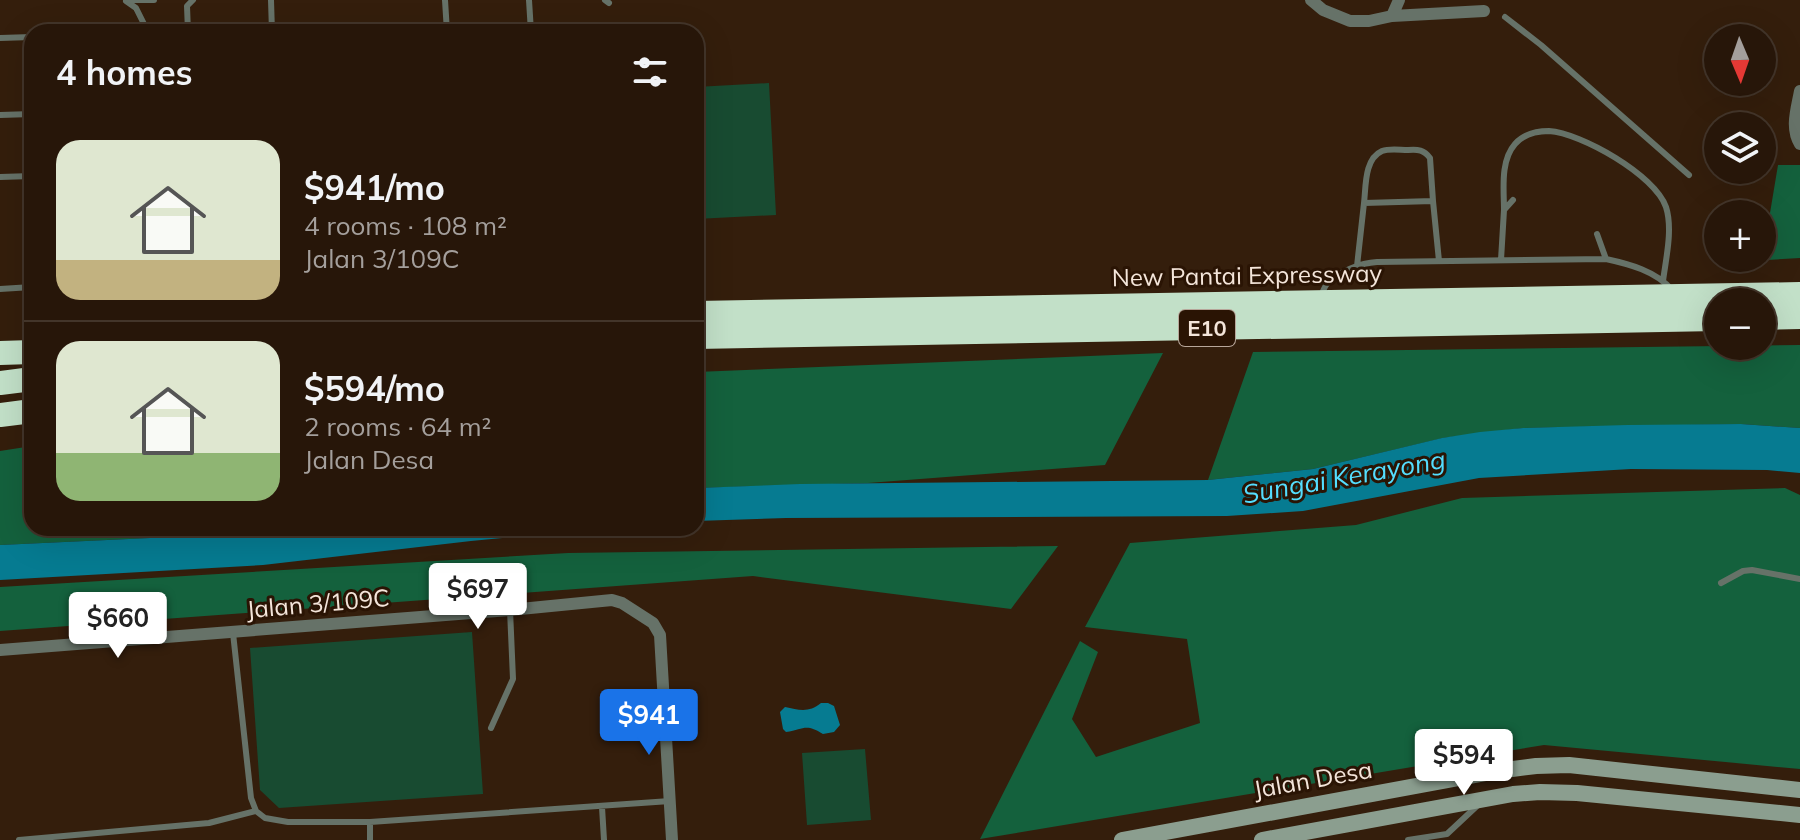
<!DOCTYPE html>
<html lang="en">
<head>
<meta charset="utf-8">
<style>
  :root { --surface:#271609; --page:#332317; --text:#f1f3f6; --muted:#a49f9c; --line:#43352a; --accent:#1a73e8 }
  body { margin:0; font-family:Mulish,sans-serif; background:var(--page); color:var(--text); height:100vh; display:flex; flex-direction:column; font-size:30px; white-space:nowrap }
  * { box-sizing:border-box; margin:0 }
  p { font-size:26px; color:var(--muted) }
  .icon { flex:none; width:44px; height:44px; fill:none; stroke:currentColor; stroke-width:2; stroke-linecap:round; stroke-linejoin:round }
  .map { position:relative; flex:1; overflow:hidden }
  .details { position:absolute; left:24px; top:24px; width:680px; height:512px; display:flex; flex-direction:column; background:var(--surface); border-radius:24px; box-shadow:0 8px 32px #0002,0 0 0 2px var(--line) }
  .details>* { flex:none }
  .needle { width:52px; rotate:178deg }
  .controls { position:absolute; left:1704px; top:24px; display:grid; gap:16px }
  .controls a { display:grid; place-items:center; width:72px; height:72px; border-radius:50%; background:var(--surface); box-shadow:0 8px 32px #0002,0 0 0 2px var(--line); font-size:40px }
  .price { position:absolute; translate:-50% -68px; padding:0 18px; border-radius:8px; background:#fff; color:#222; font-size:26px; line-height:52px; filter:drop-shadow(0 2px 4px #0008) }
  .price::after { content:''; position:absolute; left:50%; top:48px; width:24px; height:18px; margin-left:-12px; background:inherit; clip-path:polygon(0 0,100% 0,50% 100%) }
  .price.selected { background:var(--accent); color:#fff }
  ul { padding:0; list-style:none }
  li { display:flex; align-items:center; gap:24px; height:200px; padding:0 32px }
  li+li { border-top:2px solid var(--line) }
  li span { display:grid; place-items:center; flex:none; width:224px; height:160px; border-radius:24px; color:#555 }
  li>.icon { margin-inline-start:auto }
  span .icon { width:96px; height:96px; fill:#fffc; stroke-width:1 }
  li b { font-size:34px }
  h2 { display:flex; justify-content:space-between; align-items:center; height:96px; padding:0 32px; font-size:34px }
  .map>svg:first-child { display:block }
</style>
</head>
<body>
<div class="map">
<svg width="1800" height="840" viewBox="0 0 1800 840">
  <rect width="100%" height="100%" fill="#341e0c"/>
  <path fill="#184b31" d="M769,83L776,215L696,219V87Z
    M472,632L483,794L279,808L260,790L250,648Z
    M865,749L871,820L807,825L802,753Z"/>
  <path fill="#14613d" d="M1778,165H1800V258L1750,261V258H1762V231H1767Z
    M1800,345V428L1741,424L1523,428L1443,438L1313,469L1208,480L1253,352Z
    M1163,353L1105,465L868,483L696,488V372Z
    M32,446V528H289L193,536L0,545V451Z
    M1785,488L1800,495V769L1544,745L980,839L1080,641L1098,652L1072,719L1096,757L1200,723L1187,639L1085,627L1130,543L1356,525L1462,498Z
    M1058,546L1011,609L753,576L0,631V587L568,553Z"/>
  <path fill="#067b91" d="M1741,424L1800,428V473L1767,470L1631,469L1479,478L1303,511L1227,516L786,518L696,521V488L800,484L1208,480L1313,469L1442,438L1480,432L1523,428L1627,425Z
    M289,528H607L471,541L263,565L0,580V545L193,536Z
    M821,703H828L834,706L840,725L834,732L823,734C806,723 804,729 786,732L783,729L780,712L785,707C799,710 809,713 821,703Z"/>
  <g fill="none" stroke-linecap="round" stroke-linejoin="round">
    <path stroke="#667268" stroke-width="6" d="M126,0H154
      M271,0L272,32
      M445,0L447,32
      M529,0L531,32
      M605,0L609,3
      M126,1L136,8L148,32
      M1505,17L1541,45L1689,175
      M188,32L187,6L193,0
      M0,38L32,37
      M0,115L32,114
      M0,177L32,176
      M1364,203C1366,187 1364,159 1382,151C1390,148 1400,150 1408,150C1418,149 1424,150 1430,158L1433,201
      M1504,210C1504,190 1500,161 1515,144C1523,135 1536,131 1549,131C1581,133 1655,175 1666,207C1673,229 1666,258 1663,281
      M1597,234L1606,259
      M1501,260L1504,210L1513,200
      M1357,266L1364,203L1433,201L1439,261
      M0,289L32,287
      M1321,296C1323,292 1324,287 1327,284C1339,271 1361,263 1377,262L1606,259C1629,264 1656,271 1672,290
      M1721,583L1743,571L1752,570L1800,579
      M233,633L251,798L256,811L265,818L288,822H370L670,801
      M491,728L513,679L510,610
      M602,807L604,840
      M370,822V840
      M19,840L209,823L256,811
      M1408,840L1447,834L1478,805"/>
    <path stroke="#667268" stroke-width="12" d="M1311,0L1323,10L1350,21H1369L1392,16L1484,11
      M1392,16L1399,0
      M1800,91C1797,108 1790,128 1800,144
      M0,650L510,610L612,600L622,603L653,623L660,635L672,840"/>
    <path stroke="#8b9e8f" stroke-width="16" d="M1122,840L1497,771L1536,766L1569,765L1800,790
      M1262,840L1513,794L1540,792L1577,793L1800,815"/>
    <path stroke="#c2e0c8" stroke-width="24" d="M696,313L1800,294
      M1762,318L1800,317
      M696,337L1718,319
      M0,353L32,352
      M0,383L32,379
      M0,415L32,411"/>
  </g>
  <g text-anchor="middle" stroke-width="6" stroke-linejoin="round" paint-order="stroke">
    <rect fill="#2a1404" stroke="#b7a69a" stroke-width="2" x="1179" y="310" width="56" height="36" rx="6"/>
    <g font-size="22" font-weight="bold" fill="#f4e5da">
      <text x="1207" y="336">E10</text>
    </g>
    <g font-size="24" fill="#f4e5da" stroke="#2a1404">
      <text transform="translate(1247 276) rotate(-1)" y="8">New Pantai Expressway</text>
      <text transform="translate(318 604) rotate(-5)" y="8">Jalan 3/109C</text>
      <text transform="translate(1313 780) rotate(-10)" y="8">Jalan Desa</text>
    </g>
    <g font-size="26" font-style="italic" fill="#54ddfd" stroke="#2a1404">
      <text transform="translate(1344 477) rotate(-10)" y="9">Sungai Kerayong</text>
    </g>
  </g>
</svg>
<div class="controls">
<a><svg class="needle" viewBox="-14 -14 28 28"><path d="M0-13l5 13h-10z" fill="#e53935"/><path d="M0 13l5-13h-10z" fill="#a49f9c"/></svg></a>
<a><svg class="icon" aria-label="layers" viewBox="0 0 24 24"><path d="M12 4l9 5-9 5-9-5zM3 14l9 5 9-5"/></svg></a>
<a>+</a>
<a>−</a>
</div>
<b class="price" style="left:478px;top:631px">$697</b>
<b class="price" style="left:118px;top:660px">$660</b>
<b class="price selected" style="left:649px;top:757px">$941</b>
<b class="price" style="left:1464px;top:797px">$594</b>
<section class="details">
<h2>4 homes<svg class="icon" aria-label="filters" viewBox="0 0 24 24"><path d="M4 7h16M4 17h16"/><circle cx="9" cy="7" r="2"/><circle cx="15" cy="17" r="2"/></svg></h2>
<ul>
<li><span style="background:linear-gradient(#dfe7d0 75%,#c2b280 0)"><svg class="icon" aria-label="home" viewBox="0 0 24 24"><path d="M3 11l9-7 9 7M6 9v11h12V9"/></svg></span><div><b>$941/mo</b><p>4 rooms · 108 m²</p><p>Jalan 3/109C</p></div></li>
<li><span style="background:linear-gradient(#dfe7d0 70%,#8fb573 0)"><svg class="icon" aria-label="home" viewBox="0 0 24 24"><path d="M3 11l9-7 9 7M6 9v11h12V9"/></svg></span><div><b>$594/mo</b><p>2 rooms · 64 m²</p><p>Jalan Desa</p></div></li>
</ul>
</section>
</div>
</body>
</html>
